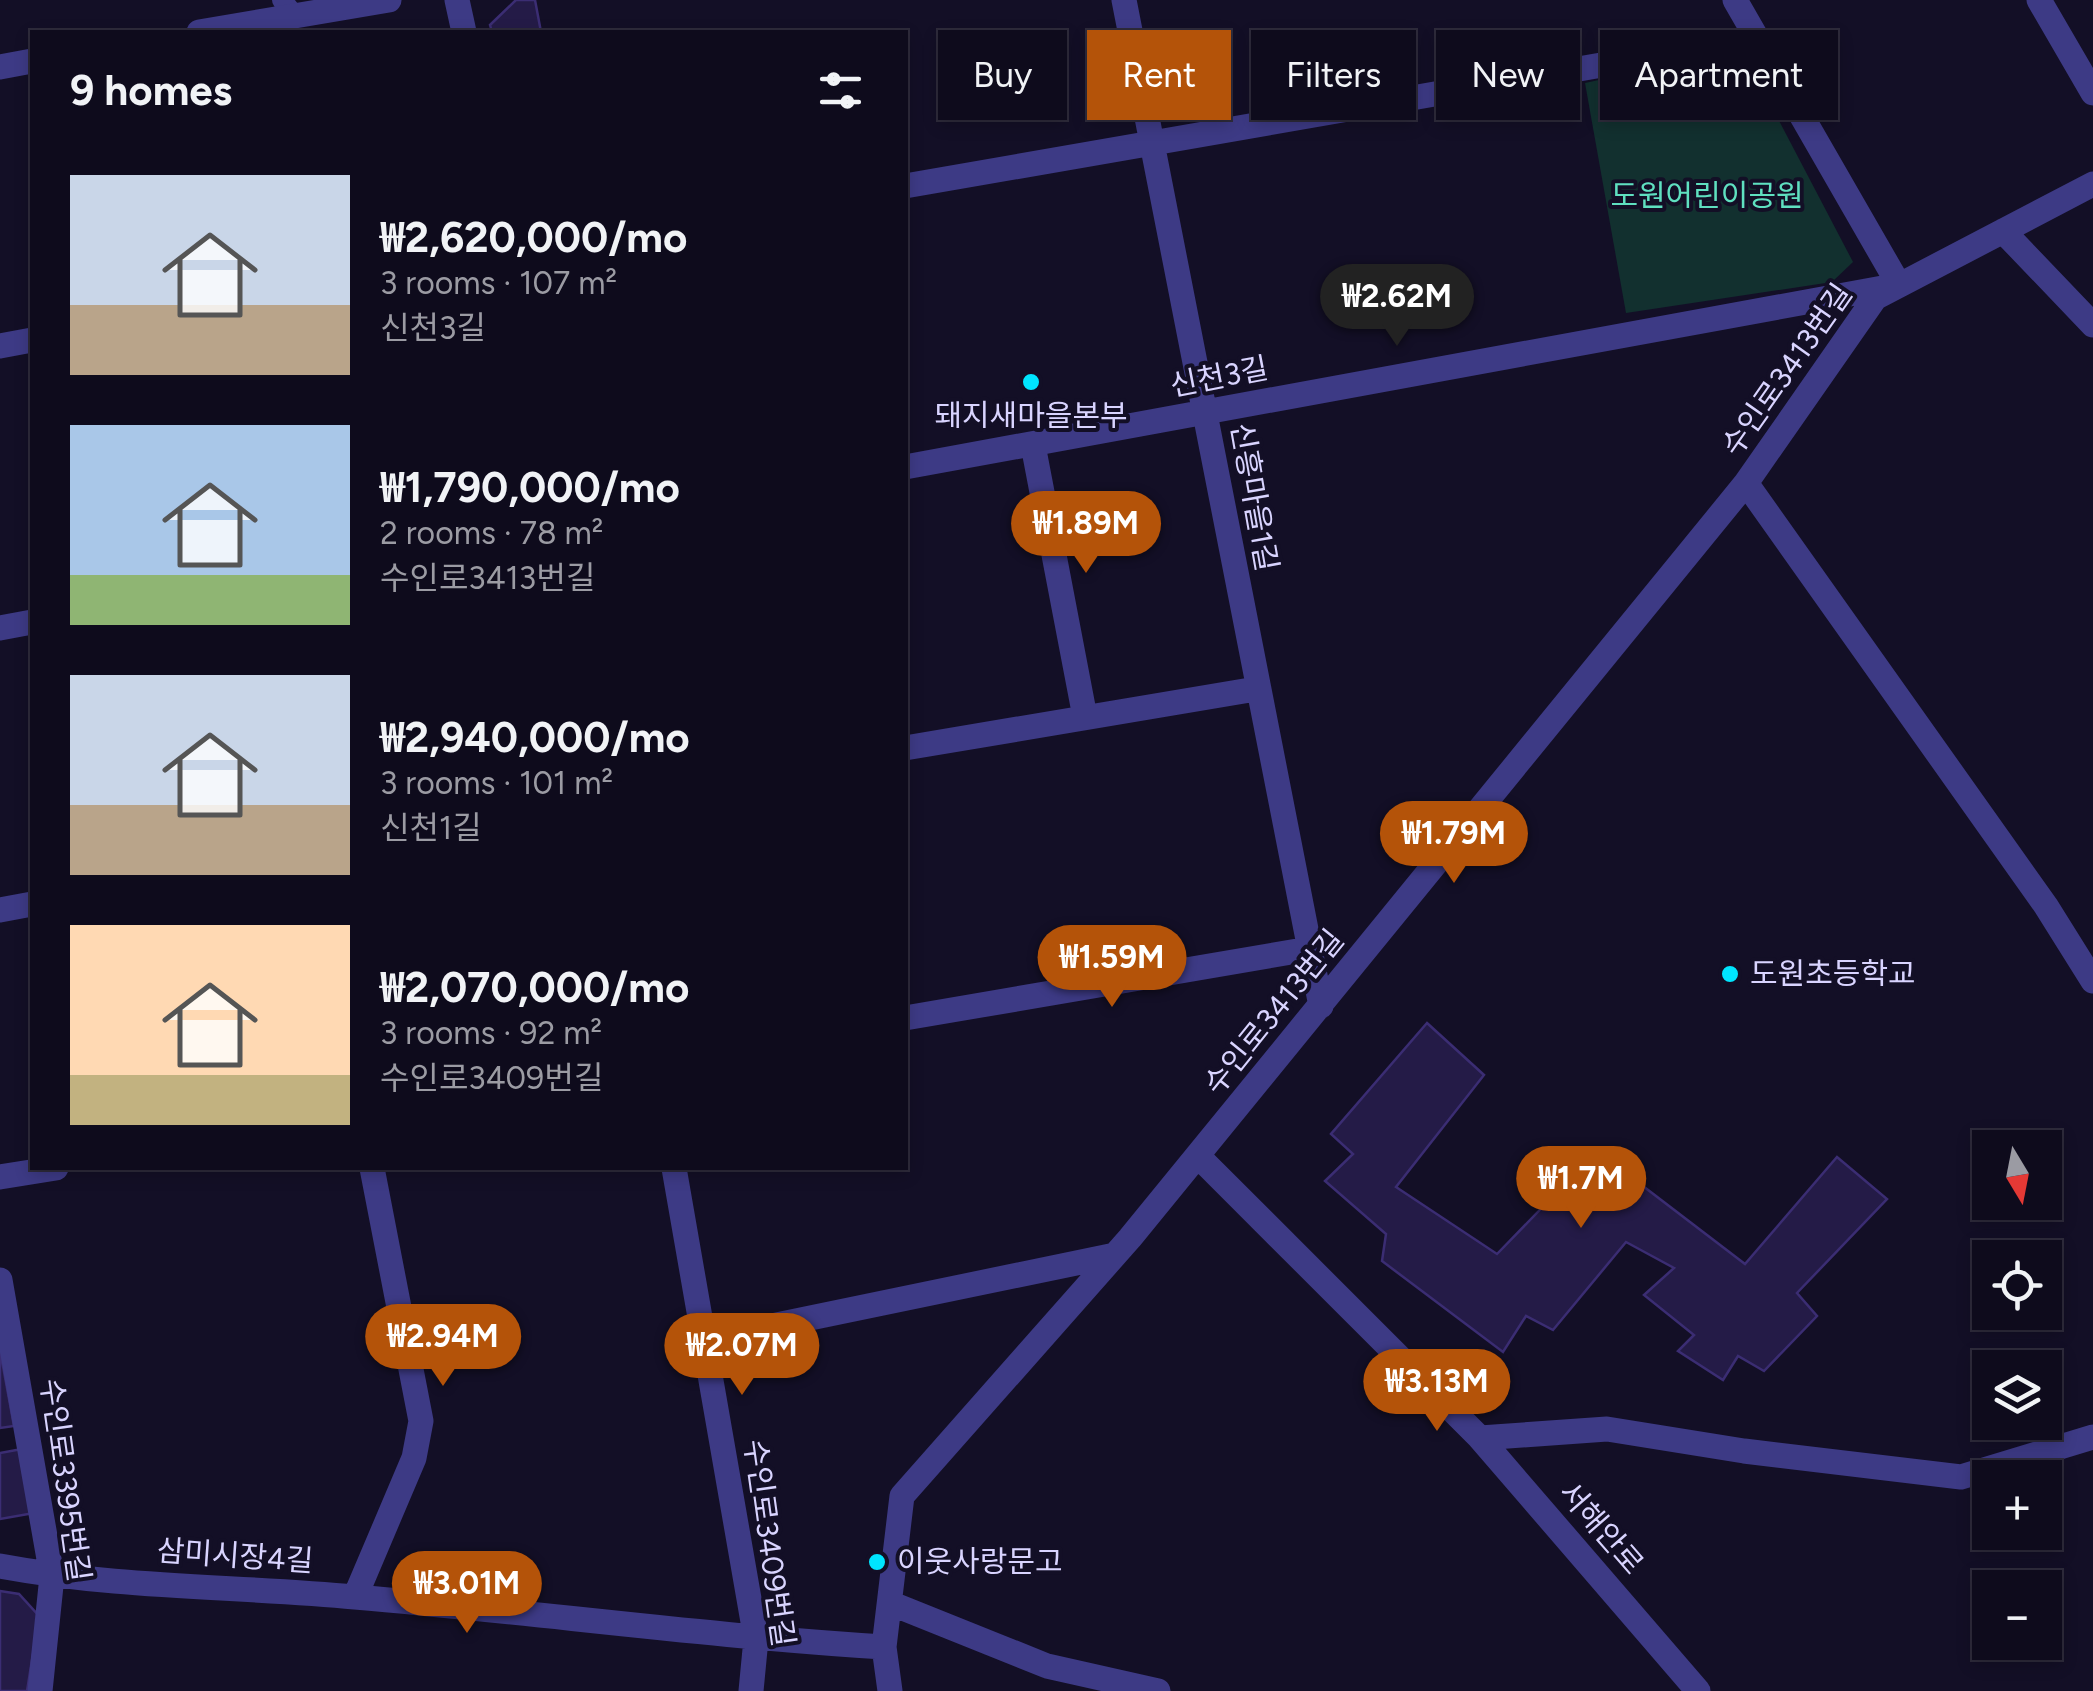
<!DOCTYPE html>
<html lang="en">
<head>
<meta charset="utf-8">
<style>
  :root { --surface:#0e0b1c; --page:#171425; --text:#f1f3f6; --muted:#9b9ba3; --line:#2e2b3b; --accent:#b45309 }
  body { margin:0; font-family:Figtree,"Noto Sans KR",sans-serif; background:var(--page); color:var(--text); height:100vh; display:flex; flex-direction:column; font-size:38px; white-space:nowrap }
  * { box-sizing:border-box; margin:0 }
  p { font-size:32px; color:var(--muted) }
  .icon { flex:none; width:55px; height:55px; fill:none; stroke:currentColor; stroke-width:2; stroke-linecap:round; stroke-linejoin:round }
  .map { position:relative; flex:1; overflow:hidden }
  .drawer { position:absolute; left:30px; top:30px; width:878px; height:1140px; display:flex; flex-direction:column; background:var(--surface); border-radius:0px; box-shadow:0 5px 15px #0003,0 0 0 2px var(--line) }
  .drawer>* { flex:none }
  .hud { position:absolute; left:938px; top:30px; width:950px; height:90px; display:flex; gap:20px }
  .needle { width:65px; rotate:170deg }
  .tools { position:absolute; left:1972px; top:1130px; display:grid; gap:20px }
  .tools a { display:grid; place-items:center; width:90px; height:90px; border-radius:0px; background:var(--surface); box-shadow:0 5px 15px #0003,0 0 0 2px var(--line); font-size:50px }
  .price { position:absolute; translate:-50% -85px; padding:0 22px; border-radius:35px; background:var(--accent); color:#fff; font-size:32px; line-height:65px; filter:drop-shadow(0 2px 5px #0008) }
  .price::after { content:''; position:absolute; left:50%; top:60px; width:30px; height:22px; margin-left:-15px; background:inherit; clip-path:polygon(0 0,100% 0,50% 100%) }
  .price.selected { background:#222; color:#fff }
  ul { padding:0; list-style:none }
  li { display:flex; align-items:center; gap:30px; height:250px; padding:0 40px }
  li span { display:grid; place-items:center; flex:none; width:280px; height:200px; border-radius:0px; color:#555 }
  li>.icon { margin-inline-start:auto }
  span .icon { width:120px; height:120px; fill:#fffc; stroke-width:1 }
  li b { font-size:42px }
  h2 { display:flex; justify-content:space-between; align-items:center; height:120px; padding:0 40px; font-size:42px }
  .tag { padding:0 35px; border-radius:0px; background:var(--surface); box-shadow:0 5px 15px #0003,0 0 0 2px var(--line); font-size:35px; line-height:90px }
  .tag.selected { background:var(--accent); color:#fff }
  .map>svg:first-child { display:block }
</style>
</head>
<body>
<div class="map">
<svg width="2093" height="1691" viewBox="0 0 2093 1691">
  <rect width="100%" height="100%" fill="#130f26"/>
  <path fill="#12302f" d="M1717,54L1752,69L1853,262L1832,282L1626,313L1585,83Z"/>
  <path fill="#241b47" stroke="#3b2d73" stroke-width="2.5" d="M516,0H535L541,32H492L490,25Z
    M1427,1023L1484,1075L1396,1187L1497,1254L1597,1151L1745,1264L1837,1157L1887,1199L1797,1293L1817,1316L1764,1371L1738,1356L1723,1380L1678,1351L1694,1335L1644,1295L1674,1268L1626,1242L1553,1330L1526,1316L1503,1352L1382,1261L1386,1234L1325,1181L1353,1154L1331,1134Z
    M0,1350L14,1426L0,1428Z
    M22,1449L34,1513L0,1519V1453Z
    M0,1591L19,1594L39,1616L27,1691H0Z"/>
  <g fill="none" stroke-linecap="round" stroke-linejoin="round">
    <path stroke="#3d3a85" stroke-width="20" d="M282,0L295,16"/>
    <path stroke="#3d3a85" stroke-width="25" d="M457,0L464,32
      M1124,0L1321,1006
      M2039,0L2093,93
      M199,32L389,0
      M0,67L32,61
      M905,186L1757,38
      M2003,231L2093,325
      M0,346L32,340
      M1033,445L1085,717
      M905,467L1899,285L1735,0
      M1746,483L2046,906L2093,981
      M0,628L32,622
      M905,748L1256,689
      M0,910L32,904
      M905,1018L1309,949
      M1198,1156L1480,1438L1698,1691
      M674,1168L756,1639L751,1691
      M0,1177L56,1168
      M0,1280L52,1576L40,1691
      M704,1340L1115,1255
      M1480,1438L1607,1429L1744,1451L1961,1477L2093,1437
      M0,1566C117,1588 237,1586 355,1597C532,1612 707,1636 884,1647
      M355,1597L414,1458L421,1421L372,1168
      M890,1603L1047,1666L1158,1691
      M890,1691L884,1647L902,1496L1130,1238L1746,483L1875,298L2093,184"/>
  </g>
  <g fill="#00e5ff" stroke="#130f26" stroke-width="4">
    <circle cx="1031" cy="382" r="10"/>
    <circle cx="1730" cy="974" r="10"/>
    <circle cx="877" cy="1562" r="10"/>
  </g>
  <g text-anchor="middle" stroke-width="8" stroke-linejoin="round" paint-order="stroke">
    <g font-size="30" fill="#5fe0c0" stroke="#130f26">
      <text x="1707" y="206">도원어린이공원</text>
    </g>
    <g font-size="30" fill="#d9d4ff" stroke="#130f26">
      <text transform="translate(1787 370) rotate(-55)" y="10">수인로3413번길</text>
      <text transform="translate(1219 377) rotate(-11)" y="10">신천3길</text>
      <text transform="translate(1254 497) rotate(80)" y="10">신흥마을1길</text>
      <text transform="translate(1274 1012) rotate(-51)" y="10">수인로3413번길</text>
      <text transform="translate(65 1480) rotate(82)" y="10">수인로3395번길</text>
      <text transform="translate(1601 1528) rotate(49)" y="10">서해안로</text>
      <text transform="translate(769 1543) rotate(82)" y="10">수인로3409번길</text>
      <text transform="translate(235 1556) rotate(4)" y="10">삼미시장4길</text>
    </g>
    <g font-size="30" fill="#d9d4ff" stroke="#130f26" text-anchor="start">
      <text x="1031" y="426" text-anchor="middle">돼지새마을본부</text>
      <text x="1750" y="984">도원초등학교</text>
      <text x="897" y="1572">이웃사랑문고</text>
    </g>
  </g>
</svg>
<div class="tools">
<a><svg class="needle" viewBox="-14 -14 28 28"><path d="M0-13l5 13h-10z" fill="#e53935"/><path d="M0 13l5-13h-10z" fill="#9b9ba3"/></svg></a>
<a><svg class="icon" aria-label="locate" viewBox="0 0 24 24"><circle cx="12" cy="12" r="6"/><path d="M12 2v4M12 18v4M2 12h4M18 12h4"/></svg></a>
<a><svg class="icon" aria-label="layers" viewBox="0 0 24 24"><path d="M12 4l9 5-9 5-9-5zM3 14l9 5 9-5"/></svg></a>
<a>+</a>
<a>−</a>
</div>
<b class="price selected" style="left:1397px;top:349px">₩2.62M</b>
<b class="price" style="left:1086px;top:576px">₩1.89M</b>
<b class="price" style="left:1454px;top:886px">₩1.79M</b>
<b class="price" style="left:1112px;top:1010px">₩1.59M</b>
<b class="price" style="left:1581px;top:1231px">₩1.7M</b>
<b class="price" style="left:443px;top:1389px">₩2.94M</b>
<b class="price" style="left:742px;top:1398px">₩2.07M</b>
<b class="price" style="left:1437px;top:1434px">₩3.13M</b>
<b class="price" style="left:467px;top:1636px">₩3.01M</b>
<div class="hud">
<a class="tag">Buy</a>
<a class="tag selected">Rent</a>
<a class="tag">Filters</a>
<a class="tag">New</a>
<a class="tag">Apartment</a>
</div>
<section class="drawer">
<h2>9 homes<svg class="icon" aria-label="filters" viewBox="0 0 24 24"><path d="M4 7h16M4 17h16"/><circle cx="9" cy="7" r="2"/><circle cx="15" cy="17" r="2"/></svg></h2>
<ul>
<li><span style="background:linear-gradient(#c9d6e8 65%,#b9a48a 0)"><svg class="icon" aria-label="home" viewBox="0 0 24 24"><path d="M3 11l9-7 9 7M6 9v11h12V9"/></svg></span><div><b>₩2,620,000/mo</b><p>3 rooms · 107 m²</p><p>신천3길</p></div></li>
<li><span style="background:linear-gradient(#a9c7e8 75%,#8fb573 0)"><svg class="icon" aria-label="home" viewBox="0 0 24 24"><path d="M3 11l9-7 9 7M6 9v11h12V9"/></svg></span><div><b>₩1,790,000/mo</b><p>2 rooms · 78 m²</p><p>수인로3413번길</p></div></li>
<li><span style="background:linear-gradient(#c9d6e8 65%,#b9a48a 0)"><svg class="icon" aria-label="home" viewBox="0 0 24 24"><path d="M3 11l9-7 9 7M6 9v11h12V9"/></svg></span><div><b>₩2,940,000/mo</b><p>3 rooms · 101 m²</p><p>신천1길</p></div></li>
<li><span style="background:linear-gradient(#ffd9b3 75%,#c2b280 0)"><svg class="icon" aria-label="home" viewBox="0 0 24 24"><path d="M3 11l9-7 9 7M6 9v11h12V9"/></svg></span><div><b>₩2,070,000/mo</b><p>3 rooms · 92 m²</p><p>수인로3409번길</p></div></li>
</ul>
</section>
</div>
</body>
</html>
